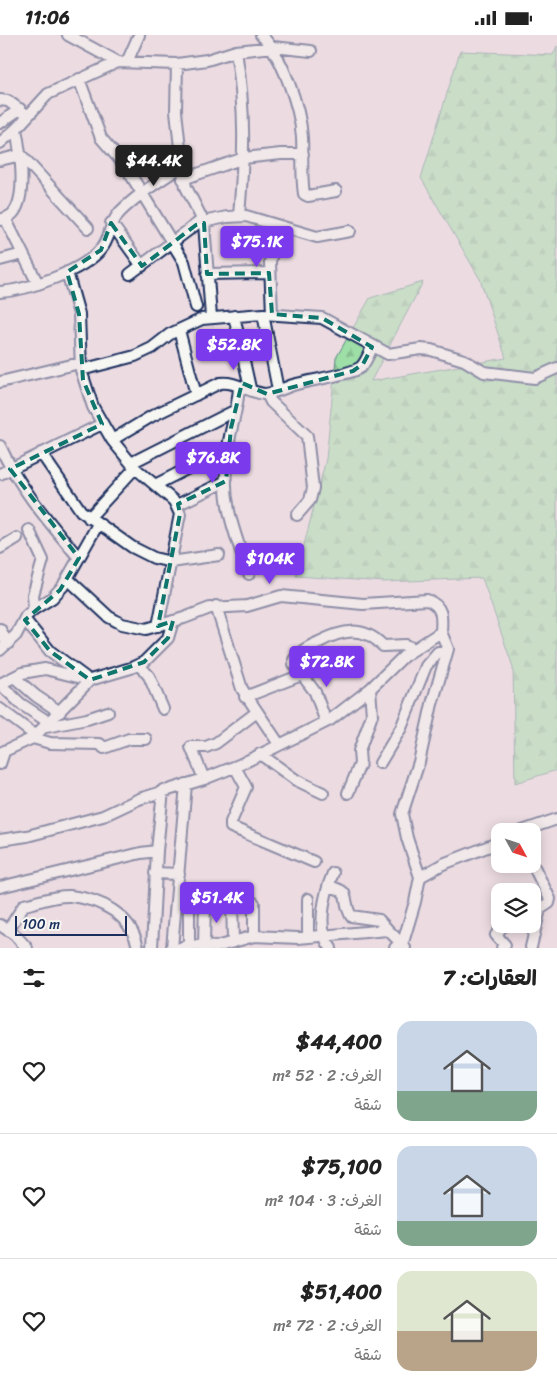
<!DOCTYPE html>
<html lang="ar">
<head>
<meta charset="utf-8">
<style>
  :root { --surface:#fff; --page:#f6f6f6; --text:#222; --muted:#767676; --line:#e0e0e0; --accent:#7c3aed }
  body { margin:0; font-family:Sriracha,"Playpen Sans Arabic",sans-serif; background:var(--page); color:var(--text); direction:rtl; height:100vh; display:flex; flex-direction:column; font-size:19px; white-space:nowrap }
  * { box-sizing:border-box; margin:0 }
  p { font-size:16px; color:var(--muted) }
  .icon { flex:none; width:28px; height:28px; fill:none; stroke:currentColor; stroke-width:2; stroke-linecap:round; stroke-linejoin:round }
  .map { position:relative; height:913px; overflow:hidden; direction:ltr }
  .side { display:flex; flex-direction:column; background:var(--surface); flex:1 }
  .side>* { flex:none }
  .needle { width:32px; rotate:130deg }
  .tools { position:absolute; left:491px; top:788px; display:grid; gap:10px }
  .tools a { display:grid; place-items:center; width:50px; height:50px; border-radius:10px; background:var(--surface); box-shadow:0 2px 12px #0003; font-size:25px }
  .scale { position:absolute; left:15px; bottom:12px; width:112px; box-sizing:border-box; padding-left:5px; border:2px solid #1b2f5e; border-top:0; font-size:14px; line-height:18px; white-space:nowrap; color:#1b2f5e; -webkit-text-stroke:4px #f6f6f2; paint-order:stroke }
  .price { position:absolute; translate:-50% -42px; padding:0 11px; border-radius:5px; background:var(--accent); color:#fff; font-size:16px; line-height:32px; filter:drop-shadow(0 1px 2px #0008) }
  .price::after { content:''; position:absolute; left:50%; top:30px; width:15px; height:11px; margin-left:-8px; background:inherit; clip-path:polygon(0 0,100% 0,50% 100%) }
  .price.selected { background:#222; color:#fff }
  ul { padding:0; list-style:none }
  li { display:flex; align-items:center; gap:15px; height:125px; padding:0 20px }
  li+li { border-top:1px solid var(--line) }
  li span { display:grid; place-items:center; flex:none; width:140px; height:100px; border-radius:15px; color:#555 }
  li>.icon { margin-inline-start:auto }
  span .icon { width:60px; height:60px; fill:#fffc; stroke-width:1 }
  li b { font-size:21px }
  h2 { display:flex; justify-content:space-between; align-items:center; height:60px; padding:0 20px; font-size:21px }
  .status { display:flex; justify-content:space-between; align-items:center; height:35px; padding:0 25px; background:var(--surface); direction:ltr }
  .status svg { height:14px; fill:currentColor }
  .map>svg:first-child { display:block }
</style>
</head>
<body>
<div class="status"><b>11:06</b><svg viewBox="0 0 49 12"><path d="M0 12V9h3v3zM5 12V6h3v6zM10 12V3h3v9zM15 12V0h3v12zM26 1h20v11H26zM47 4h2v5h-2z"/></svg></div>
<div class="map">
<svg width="557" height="913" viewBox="0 0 557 913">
  <defs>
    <pattern id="forest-firs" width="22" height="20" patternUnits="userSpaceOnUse" patternTransform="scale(1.25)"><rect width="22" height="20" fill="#9edea7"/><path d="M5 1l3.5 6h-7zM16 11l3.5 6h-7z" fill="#88bf92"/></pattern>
  </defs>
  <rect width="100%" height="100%" fill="#ecdce2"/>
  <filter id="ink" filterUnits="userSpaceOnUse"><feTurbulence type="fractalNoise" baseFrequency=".02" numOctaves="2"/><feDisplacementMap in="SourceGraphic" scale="10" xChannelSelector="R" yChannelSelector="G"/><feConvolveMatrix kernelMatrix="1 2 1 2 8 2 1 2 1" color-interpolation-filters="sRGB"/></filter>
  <g filter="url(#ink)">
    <path fill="url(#forest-firs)" stroke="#5c8682" d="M557,11V735L515,748L513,632L482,543L385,547L296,541L326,424L336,323L370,263L423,247L371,346L506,323L480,244L421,143L460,16L553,20Z"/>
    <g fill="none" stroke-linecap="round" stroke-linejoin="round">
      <defs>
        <path id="minor" d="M68,0L118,27
          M261,0C282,20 300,72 302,102C303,120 301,141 304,159L308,161L336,156
          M236,16C246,77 244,120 239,181
          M127,27L139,0
          M79,44L101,103L126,132L184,227L196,272
          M0,65L8,66L27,80
          M0,88L20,74
          M0,108L16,94L48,59L118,27L177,29L207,25L236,16L273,12L311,16
          M0,125L21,120L88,193
          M182,131L186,152L204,188L211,282
          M183,144L244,123L281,119H303
          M5,183L38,249
          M0,185C5,183 11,182 14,177C27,160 20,114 16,94
          M111,188L142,231
          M0,225L23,219
          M67,237L79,279L81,335L93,372L112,405L135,433L174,466L180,479L158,591
          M130,239L198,188L227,182L246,181L317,202L350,196
          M207,239L269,238
          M0,257C28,255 83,236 101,214C111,203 109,188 120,177C138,159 161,145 182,131L176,76L177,29
          M263,279L278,355
          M272,279L270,227L278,191
          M234,281L250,353
          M179,295L196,360
          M81,335L135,321L152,313L170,299L202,284L263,279L322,283L388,319L421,314L431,315L464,325L484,337L535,343L557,333
          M0,347L80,328
          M239,352C238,375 229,397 227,420C221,466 234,497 249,539
          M267,359L271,367L307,401L313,453L310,465L297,480
          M112,405L152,381L220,348C236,346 248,357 264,359C273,359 284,353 293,350C308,345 351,340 361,332C366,327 369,319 372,312
          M0,411C19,453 50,488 79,523
          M41,418L81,476L132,512L154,523L171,527L219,520
          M131,428L234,376
          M0,439L102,389
          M155,450L228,413
          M177,470L226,446
          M89,483L135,433
          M0,513L17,503
          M68,544L109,582L122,589L146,594L184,583L210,573L247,571L281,561L363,569L427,565C443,571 442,582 441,597
          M216,571L242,654L279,709
          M34,574L52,563L63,551L98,489
          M25,585L50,616L85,642
          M0,594L8,609
          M0,615L16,600L26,581L34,574L33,560L43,525L29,495
          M139,630L149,641L163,674
          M14,642L36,661L60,677
          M0,649L22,638L45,634L90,645
          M0,649L21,669L50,688
          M245,662L304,639
          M0,674L36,701
          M326,687L315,657L294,629V625C299,616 310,611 319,607C342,595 363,590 383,611L406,610L414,614
          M46,692L87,684L108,677
          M33,703L50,708L100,709L104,713L129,704H146
          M0,718L33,703L90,645L131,633L144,627L168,603L173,586
          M260,719L296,745L323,758
          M380,728L401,693L426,631L438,617H447
          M0,729L4,717
          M235,732L246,752L231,787V792L314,827
          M204,744L191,712H206L216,708L257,677
          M348,758L360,729L359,716L372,680L370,654
          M522,796L557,784
          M0,805L27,801L103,781L139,764L204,744L239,730L330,685L370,654L404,621L441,597L448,614L432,669L419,727L402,779L407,803L420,842
          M155,838L179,839
          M328,851C354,857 341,863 351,881L379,885L388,895
          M0,852L141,818L157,816
          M308,864V901
          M232,866L233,906
          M189,874V910
          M0,890L14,899L27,913
          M8,895L24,870C38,867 56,860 70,861C101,864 132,880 138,913
          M254,901V868
          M204,910L205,867
          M531,912L540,874L549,868L550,864L532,828
          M152,913L157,816L163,755
          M172,913L186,749
          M180,913L189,910L216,912L254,901L298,903L388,895L400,907L395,913
          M331,913C315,895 325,858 333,838
          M405,913L400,907L404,904L415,867L420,842L443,829L500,807
          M502,913L505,910L496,900L504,889"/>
      </defs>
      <use href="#minor" stroke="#1b2f5e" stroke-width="14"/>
      <use href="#minor" stroke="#f6f6f2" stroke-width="10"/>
    </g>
  </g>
  <path d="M0 0H557V913H0ZM111,188L142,231L196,190L204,188L207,239L269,238L272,279L322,283L372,312L363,329L353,336L267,359L242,348L231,393L226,446L178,469L180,479L158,591L173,586L168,603L144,627L90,645L50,616L25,585L60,555L79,523L10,434L102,389L83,345L79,279L67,237L101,215Z" fill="#ecdce2" fill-opacity=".55" fill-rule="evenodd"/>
  <path fill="none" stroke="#0f766e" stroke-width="4" stroke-dasharray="10 6" stroke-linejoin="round" d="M111,188L142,231L196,190L204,188L207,239L269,238L272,279L322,283L372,312L363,329L353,336L267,359L242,348L231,393L226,446L178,469L180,479L158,591L173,586L168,603L144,627L90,645L50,616L25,585L60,555L79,523L10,434L102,389L83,345L79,279L67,237L101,215Z"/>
</svg>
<div class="tools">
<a><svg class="needle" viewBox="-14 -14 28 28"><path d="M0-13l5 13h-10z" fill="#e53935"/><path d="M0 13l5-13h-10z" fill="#767676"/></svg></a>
<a><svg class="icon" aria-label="layers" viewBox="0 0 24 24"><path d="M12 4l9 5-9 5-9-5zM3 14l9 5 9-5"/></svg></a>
</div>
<div class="scale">100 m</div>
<b class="price selected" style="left:154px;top:152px">$44.4K</b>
<b class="price" style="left:257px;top:233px">$75.1K</b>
<b class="price" style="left:234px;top:336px">$52.8K</b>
<b class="price" style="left:213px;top:449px">$76.8K</b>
<b class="price" style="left:270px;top:550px">$104K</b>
<b class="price" style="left:327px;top:653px">$72.8K</b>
<b class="price" style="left:217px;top:889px">$51.4K</b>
</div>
<section class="side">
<h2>العقارات: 7<svg class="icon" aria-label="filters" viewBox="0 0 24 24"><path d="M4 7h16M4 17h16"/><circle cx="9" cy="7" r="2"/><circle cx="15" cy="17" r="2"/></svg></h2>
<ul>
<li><span style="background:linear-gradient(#c9d6e8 70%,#7fa58c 0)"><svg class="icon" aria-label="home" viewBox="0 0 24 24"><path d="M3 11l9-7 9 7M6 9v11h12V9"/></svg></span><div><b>$44,400</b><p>الغرف: 2 · 52 m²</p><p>شقة</p></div><svg class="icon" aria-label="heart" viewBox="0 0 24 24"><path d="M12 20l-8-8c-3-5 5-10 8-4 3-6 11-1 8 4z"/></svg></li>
<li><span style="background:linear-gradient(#c9d6e8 75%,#7fa58c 0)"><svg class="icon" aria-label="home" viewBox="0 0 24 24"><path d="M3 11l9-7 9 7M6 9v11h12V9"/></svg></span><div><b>$75,100</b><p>الغرف: 3 · 104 m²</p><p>شقة</p></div><svg class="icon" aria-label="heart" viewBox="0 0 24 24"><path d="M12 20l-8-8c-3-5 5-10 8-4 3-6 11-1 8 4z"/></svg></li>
<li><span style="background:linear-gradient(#dfe7d0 60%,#b9a48a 0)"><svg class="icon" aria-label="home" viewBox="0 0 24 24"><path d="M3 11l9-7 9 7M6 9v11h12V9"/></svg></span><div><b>$51,400</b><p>الغرف: 2 · 72 m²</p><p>شقة</p></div><svg class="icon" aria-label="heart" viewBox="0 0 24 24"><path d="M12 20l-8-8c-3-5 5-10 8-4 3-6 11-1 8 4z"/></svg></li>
</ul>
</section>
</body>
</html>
